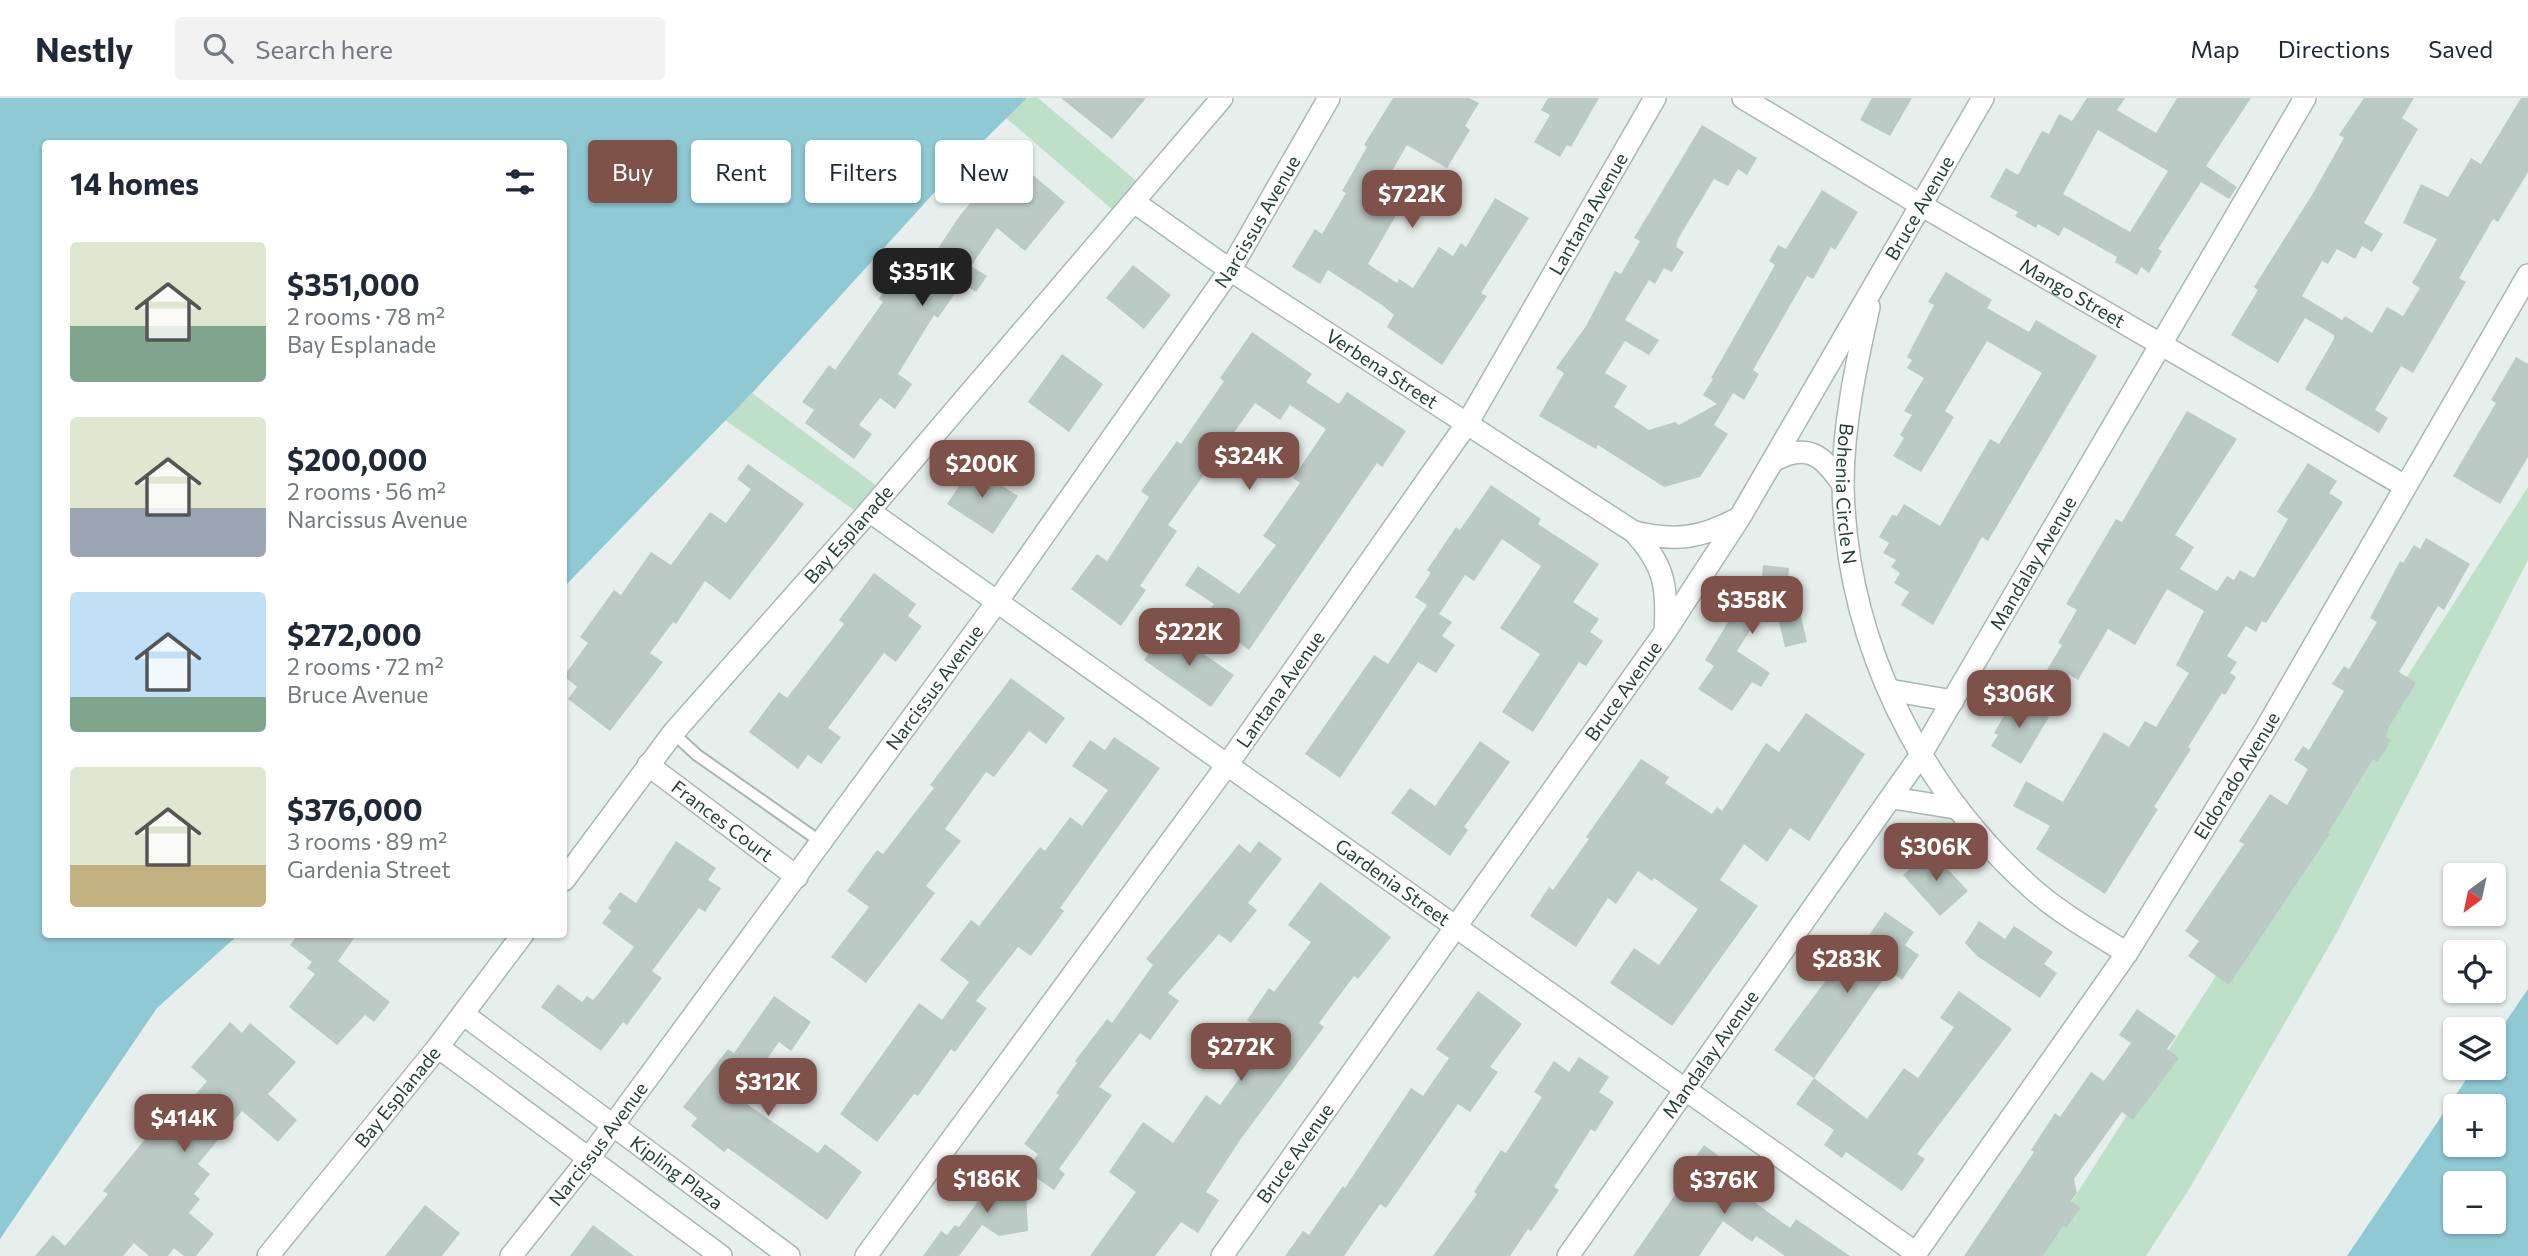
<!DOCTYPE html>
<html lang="en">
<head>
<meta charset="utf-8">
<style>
  :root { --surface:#fff; --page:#f2f2f3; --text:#1f2937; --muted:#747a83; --line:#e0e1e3; --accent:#7f5249 }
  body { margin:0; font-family:Commissioner,sans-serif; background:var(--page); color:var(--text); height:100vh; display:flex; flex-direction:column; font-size:26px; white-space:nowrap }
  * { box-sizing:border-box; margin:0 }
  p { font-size:23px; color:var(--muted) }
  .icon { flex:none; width:38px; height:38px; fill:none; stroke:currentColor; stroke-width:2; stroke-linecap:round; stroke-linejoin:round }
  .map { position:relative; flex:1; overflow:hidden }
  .side { position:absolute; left:42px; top:42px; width:525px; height:798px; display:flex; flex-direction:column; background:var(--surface); border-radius:7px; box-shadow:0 2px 5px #0004 }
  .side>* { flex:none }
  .top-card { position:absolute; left:588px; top:42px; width:665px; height:63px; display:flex; gap:14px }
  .needle { width:46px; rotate:213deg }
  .fabs { position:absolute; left:2443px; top:765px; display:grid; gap:14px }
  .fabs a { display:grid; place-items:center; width:63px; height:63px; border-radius:7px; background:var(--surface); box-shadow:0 2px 5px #0004; font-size:35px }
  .price { position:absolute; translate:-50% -60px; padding:0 16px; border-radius:14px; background:var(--accent); color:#fff; font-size:23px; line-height:46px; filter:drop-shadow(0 2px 4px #0008) }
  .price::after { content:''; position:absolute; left:50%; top:42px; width:21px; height:16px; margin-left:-10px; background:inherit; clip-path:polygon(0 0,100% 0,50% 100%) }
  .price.active { background:#222; color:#fff }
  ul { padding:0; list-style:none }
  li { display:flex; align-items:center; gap:21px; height:175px; padding:0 28px }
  li span { display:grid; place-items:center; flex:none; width:196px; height:140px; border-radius:7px; color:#555 }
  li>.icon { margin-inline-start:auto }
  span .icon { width:84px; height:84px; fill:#fffc; stroke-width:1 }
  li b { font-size:30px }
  h2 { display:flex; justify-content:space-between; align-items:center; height:84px; padding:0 28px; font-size:30px }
  .chip { padding:0 24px; border-radius:7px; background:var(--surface); box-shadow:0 2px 5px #0004; font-size:24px; line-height:63px }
  .chip.active { background:var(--accent); color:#fff }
  header { display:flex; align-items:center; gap:42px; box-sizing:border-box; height:98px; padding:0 35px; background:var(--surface); border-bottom:2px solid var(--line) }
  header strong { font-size:33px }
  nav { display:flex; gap:38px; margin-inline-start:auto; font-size:24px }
  .search { width:490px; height:63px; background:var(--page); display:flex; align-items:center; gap:18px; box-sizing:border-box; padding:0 24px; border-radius:7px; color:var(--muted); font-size:26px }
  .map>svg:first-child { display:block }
</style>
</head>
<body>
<header>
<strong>Nestly</strong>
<div class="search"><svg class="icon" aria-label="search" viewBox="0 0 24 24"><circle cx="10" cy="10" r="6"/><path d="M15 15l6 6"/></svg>Search here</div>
<nav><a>Map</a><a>Directions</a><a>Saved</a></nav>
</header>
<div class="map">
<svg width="2528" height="1158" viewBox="0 0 2528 1158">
  <rect width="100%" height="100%" fill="#e6efeb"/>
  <path fill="#bfe0c8" d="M1027,0H1038L1146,91L1121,119L1006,20Z
    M752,295L885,394L864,419L725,322Z
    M2528,389V462L2336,836L2191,1088L2146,1158H2037Z"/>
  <path fill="#8ec9d4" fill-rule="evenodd" d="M0,0H1027L963,63L752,295L564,489V46H46V836L238,837L157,910L0,1141Z
    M2528,891V1158H2347L2474,970H2494V941ZM2455,1008H2494V1046H2455ZM2455,1085H2494V1124H2455Z"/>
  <path fill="#bbcac4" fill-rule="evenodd" d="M1061,0H1146L1112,41Z
    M1393,0H1469L1479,5L1465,28L1470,32L1447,70L1407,47L1388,80L1410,93L1368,166L1397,185L1399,181L1413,190L1439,149L1453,158L1461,145L1466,149L1495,100L1529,120L1481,195L1487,198L1442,267L1387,229L1394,217L1382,207L1328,172L1320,186L1292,169L1315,131L1322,136L1346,95L1342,93L1367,49L1364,47Z
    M1548,0H1599L1571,49L1567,47L1560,59L1534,44L1550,17L1541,12Z
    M1872,0H1912L1890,38L1860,22Z
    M2087,0H2125L2117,12L2156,35L2177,0H2251L2206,68L2237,89L2229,101L2201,84L2158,151L2162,153L2149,175L2141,169L2137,177L2115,164L2117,159L2064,129L2059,138L2038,126L2036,130L2015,118L2018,114L1990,99L2006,70L2018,77L2042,33L2049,36L2059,16L2072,23ZM2098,32L2168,73L2130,134L2063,96Z
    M2364,0H2414L2402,20L2418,31L2364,125L2383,136L2372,154L2362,148L2355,161L2337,151L2328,166L2322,163L2302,198L2342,222L2345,218L2372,235L2387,209L2403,218L2420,190L2412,185L2437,141L2403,125L2421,86L2448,99L2471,60L2481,66L2521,0H2528V74L2498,124L2493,121L2459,180L2466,184L2413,275L2401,268L2375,312L2388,320L2379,335L2305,291L2334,241V237L2305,220L2278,265L2231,237L2258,192L2254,189L2312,97L2344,40L2339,37Z
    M1702,27L1757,60L1747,77L1738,71L1728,88L1714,81L1678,141L1676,149L1684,154L1672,174L1664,170L1655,186L1649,182L1625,222L1659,242L1649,257L1625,243L1605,275L1627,288L1614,309L1649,332L1675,324L1679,327L1717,306L1703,297L1713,281L1711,280L1775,167L1769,163L1778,147L1786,151L1822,92L1858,114L1835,152L1831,149L1813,181L1807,178L1753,272L1759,276L1744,302L1733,295L1714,327L1728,336L1700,379L1664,389L1598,347L1596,351L1539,318L1564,275L1556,270L1586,228L1615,173L1621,176L1640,143L1634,140Z
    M1000,71L1017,86L1028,73L1065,104L1025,153L997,130L971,168L987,178L976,194L962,185L938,220L934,217L898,276L912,286L895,311L880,300L859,327L872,336L854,361L805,325L814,312L802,304L829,267L835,272L883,204L879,201L904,160L923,173L961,116Z
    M1133,167L1171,197L1144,231L1106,200Z
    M1946,174L1992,202L1987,210L2029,234L2036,222L2097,258L1988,443L1982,439L1933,527L1901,507L1909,494L1894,485L1900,475L1891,469L1896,462L1883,455L1889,445L1879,439L1892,417L1897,418L1904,406L1940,428L1990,341L1999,346L2042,275L1987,243L1945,313L1954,319L1921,374L1893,358L1904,340L1900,337L1912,317L1904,313L1924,280L1907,270L1912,262L1907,259L1934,207L1928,204Z
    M1252,234L1312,276L1306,284L1339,306L1347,294L1406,333L1382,369L1377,365L1249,552L1205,518L1214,506L1185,487L1198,468L1239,496L1276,447L1263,438L1300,385L1293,380L1326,331L1290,307L1280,322L1255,305L1168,427L1177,433L1140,488L1146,492L1121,528L1071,491L1097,456L1107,463L1149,399L1141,393L1177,343L1181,346L1224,283L1220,280Z
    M1062,256L1103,286L1069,334L1028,304Z
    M2516,259L2528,266V359L2500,406L2453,378L2496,305L2491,302Z
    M2187,313L2237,341L2175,437L2194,449L2180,471L2217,493L2227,478L2234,482L2240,472L2254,480L2288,421L2277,414L2308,365L2337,383L2329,395L2343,404L2266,525L2262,523L2256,534L2246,528L2227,558L2237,564L2230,575L2236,579L2225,597L2222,595L2188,649L2191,651L2154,709L2158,711L2105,796L2036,751L2050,728L2013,708L2026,683L2063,704L2104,634L2129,649L2145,623L2156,629L2189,575L2176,567L2204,513L2167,491L2135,547L2108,531L2078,582L2067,576L2064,582L2047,572L2062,547L2058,545L2077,512L2066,506L2116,421L2122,424Z
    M748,366L804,406L730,502L705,483L676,526L673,524L650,555L663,564L610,633L568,601L577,589L564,578L588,545L580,539L614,492L621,497L651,454L671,467L710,414L726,425L751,391L737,381Z
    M972,368L1018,398L993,436L947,406Z
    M1491,387L1541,421L1538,426L1599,466L1573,504L1599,521L1590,534L1603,543L1586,568L1579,564L1533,634L1502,614L1540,556L1500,530L1541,468L1502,441L1474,483L1465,477L1439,516L1452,524L1442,538L1455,547L1436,575L1418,564L1340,680L1305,656L1374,557L1388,566L1427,507L1415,499L1431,475L1427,472L1456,429L1460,432Z
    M2426,440L2470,466L2444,512L2438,508L2399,574L2416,585L2389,629L2386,639L2391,642L2378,664L2373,661L2328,735L2330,736L2229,887L2188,858L2199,843L2185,833L2244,746L2239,743L2270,696L2287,707L2308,671L2294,662L2303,648L2309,652L2344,593L2332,586L2344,568L2349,571L2377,524L2370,520L2400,463L2403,465L2414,447L2420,451Z
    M1763,467L1789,470L1788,483L1793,484L1807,544L1785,549L1779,524L1757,521L1737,553L1770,575L1761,589L1752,584L1732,613L1698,591L1714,568L1705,562L1755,480L1762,481Z
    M874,475L916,506L908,518L922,528L896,564L884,555L828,630L841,639L821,666L808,657L798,671L749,634L779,594L787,600L844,526L839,522Z
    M1166,530L1234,577L1211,609L1144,562Z
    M1011,580L1065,620L1046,646L1029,633L994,679L986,674L945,731L961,743L926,788L935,795L866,885L831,859L869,809L847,793L877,752L883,756L934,690L930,687Z
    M2015,599L2049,619L2021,666L1991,648L1998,637L1994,635Z
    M1806,615L1865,656L1809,743L1790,730L1767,764L1744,746L1720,782L1758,808L1672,928L1610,885L1634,850L1659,867L1698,811L1654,780L1652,783L1638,773L1616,806L1608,800L1576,849L1530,818L1549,789L1553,792L1589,741L1586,739L1641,661L1669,679L1665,685L1712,716L1717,709L1722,713L1766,645L1779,654Z
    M1114,639L1160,670L1060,810L1064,813L1031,858L1018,849L976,903L987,910L955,954L951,951L918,998L914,996L877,1044L840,1016L919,905L942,922L969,884L940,862L971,822L979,828L1040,749L1045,753L1070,719L1082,728L1108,692L1072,668L1090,642L1105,652Z
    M1480,643L1510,664L1464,729L1468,732L1450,758L1391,715L1410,690L1435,708Z
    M676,743L716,770L708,782L721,790L705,814L699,810L652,873L662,880L627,927L623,924L601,953L541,909L558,886L582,904L587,898L593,902L600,894L634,849L602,825L611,813L608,810L620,794L636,805Z
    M1259,743L1282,761L1248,805L1257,812L1231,845L1219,836L1168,895L1179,903L1150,942L1140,935L1099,989L1112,997L1059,1071L1065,1076L1054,1092L1026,1073L1038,1056L1024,1046L1059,997L1056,995L1077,965L1075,963L1107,921L1112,925L1153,867L1146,861L1239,746L1250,755Z
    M1931,753L1968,793L1940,818L1903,777Z
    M1320,784L1391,839L1358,881L1354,878L1319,925L1324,929L1240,1042L1206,1094L1219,1102L1198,1135L1181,1124L1155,1158H1090L1136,1094L1109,1074L1143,1024L1173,1045L1206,997L1220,1007L1270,938L1247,922L1269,890L1274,894L1311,844L1288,827Z
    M1885,814L1914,834L1905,847L1919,857L1902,882L1889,873L1814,980L1774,952L1847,854L1854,859Z
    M1979,823L2005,841L2014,828L2053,854L2044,866L2057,875L2040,900L1977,858L1965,845Z
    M298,836H357L338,863L390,904L374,924L365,917L337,947L289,909L315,876L307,870L312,864L290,847Z
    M1478,893L1522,926L1490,969L1498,974L1470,1014L1458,1006L1386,1110L1380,1106L1344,1158H1285L1303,1133L1309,1137L1343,1088L1345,1090L1411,990L1423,998L1449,960L1436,951Z
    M1959,893L2012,931L1917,1056L1925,1061L1902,1093L1846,1054L1842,1060L1824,1047L1834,1032L1796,1006L1814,980L1867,1021L1904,970L1918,980L1954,929L1940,920Z
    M774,898L811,924L791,953L779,944L750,985L756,989L744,1004L818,1055L825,1046L862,1074L827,1122L728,1050L724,1054L691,1028L697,1020L683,1009L728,951L734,955Z
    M2137,911L2176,938L2167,951L2179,960L2133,1022L2122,1014L2074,1081L2077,1095L2071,1103L2081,1110L2066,1130L2063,1128L2043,1158H1964L2034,1054L2031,1052L2055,1015L2060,1019L2091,974L2104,983L2131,945L2119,937Z
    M230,924L242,935L250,925L296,964L268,996L297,1022L278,1044L242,1013L198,1066L210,1076L194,1096L200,1101L189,1115L214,1136L196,1158H184L174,1150L168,1158H149L134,1145L123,1158H35L53,1137L65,1148L108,1096L103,1093L154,1030L150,1027L172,1000L184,1010L207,983L191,969Z
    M1579,959L1609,979L1599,994L1614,1004L1595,1034L1591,1031L1554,1089L1559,1092L1531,1133L1528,1131L1510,1158H1433L1477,1096L1474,1094L1501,1052L1506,1055L1542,999L1534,994L1554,963L1569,974Z
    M1704,1047L1755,1085L1746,1098L1790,1130L1796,1121L1850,1158H1785L1756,1138L1752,1144L1723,1123L1699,1158H1633L1679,1091L1675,1088Z
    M993,1068L1026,1092L1028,1133L999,1138L982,1127L959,1158H923L941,1133L947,1137L955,1127L959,1129L982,1098L975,1093Z
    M425,1107L460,1135L442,1158H385Z
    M593,1127L634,1158H570Z"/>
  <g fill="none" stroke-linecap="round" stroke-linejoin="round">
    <defs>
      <path id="lane" d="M673,635L697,657L821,744"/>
      <g id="street">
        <path id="s1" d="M1743,0L1919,106L2405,388"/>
        <path id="s2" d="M1134,104L1230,172L1634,434C1664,467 1668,488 1665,532"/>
        <path id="s3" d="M1869,209C1856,267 1843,328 1843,387C1846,543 1919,691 2035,793C2063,817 2096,836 2127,855"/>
        <path d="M1773,363C1807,344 1823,357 1843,387"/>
        <path id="s4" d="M869,413L1916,1155"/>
        <path d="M1634,434C1677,444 1701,440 1739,420"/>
        <path d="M1889,592L1953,603"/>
        <path id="s5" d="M648,667L797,779"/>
        <path d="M1893,700L1955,710"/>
        <path id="s6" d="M564,782L673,635L864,419L1222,0"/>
        <path id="s7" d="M463,916L789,1158"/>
        <path d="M438,949L721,1158"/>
        <path id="s8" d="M268,1158L438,949L523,836"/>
        <path id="s9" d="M511,1158L589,1060L997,504L1230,172L1329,0"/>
        <path id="s10" d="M866,1158L1227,667L1468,324L1655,0"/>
        <path id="s11" d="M1222,1158L1665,534L1740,419L1983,0"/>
        <path id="s12" d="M1914,1158L2127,855L2265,632L2528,177"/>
      </g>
      <g id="secondary">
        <path id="s13" d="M1568,1158L1920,658L2305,0"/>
      </g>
    </defs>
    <use href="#lane" stroke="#a8b8b2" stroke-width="14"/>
    <use href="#street" stroke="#a8b8b2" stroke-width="24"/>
    <use href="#secondary" stroke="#a4bbb3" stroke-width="24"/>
    <use href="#lane" stroke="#fff" stroke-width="10"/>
    <use href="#street" stroke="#fff" stroke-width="21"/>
    <use href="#secondary" stroke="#fff" stroke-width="21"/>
  </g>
  <g text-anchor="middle" stroke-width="5" stroke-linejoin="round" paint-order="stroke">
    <g font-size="19" fill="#24423a" stroke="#f7fbf9">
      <text dy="7" stroke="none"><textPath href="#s11" startOffset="1260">Bruce Avenue</textPath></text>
      <text dy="7" stroke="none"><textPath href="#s10" startOffset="1269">Lantana Avenue</textPath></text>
      <text dy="7" stroke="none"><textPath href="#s9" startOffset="1276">Narcissus Avenue</textPath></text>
      <text dy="7" stroke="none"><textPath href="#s1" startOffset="383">Mango Street</textPath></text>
      <text dy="7" stroke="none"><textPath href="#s2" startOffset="299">Verbena Street</textPath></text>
      <text dy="7" stroke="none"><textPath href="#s3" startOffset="189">Bohenia Circle N</textPath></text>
      <text dy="7" stroke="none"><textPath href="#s6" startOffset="448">Bay Esplanade</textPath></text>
      <text dy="7" stroke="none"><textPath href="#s13" startOffset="835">Mandalay Avenue</textPath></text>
      <text dy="7" stroke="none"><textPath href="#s9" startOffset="709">Narcissus Avenue</textPath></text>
      <text dy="7" stroke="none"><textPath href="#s10" startOffset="702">Lantana Avenue</textPath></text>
      <text dy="7" stroke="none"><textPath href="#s11" startOffset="693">Bruce Avenue</textPath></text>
      <text dy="7" stroke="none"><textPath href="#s12" startOffset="579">Eldorado Avenue</textPath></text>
      <text dy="7" stroke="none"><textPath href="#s5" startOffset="93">Frances Court</textPath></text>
      <text dy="7" stroke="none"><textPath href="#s4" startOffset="642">Gardenia Street</textPath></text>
      <text dy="7" stroke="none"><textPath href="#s13" startOffset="247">Mandalay Avenue</textPath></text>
      <text dy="7" stroke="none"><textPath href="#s8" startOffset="205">Bay Esplanade</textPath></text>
      <text dy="7" stroke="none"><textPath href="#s9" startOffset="142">Narcissus Avenue</textPath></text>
      <text dy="7" stroke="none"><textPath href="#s11" startOffset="126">Bruce Avenue</textPath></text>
      <text dy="7" stroke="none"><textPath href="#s7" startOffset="266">Kipling Plaza</textPath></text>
    </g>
  </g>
</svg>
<div class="fabs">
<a><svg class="needle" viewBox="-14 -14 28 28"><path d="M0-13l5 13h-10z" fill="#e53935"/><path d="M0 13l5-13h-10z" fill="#747a83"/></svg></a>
<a><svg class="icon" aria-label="locate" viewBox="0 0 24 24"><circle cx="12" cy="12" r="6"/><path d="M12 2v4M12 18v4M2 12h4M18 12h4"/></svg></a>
<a><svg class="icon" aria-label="layers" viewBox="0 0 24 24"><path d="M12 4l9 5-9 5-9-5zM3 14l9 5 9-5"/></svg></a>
<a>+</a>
<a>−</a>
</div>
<b class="price" style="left:1412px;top:132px">$722K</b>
<b class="price active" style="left:922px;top:210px">$351K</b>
<b class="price" style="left:1249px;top:394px">$324K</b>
<b class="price" style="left:982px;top:402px">$200K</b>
<b class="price" style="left:1752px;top:538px">$358K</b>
<b class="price" style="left:1189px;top:570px">$222K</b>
<b class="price" style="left:2019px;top:632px">$306K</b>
<b class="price" style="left:1936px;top:785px">$306K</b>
<b class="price" style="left:1847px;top:897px">$283K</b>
<b class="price" style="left:1241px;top:985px">$272K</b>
<b class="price" style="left:768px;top:1020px">$312K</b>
<b class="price" style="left:184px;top:1056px">$414K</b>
<b class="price" style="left:987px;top:1117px">$186K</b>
<b class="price" style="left:1724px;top:1118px">$376K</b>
<div class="top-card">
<a class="chip active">Buy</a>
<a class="chip">Rent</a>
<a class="chip">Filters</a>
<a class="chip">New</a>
</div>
<section class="side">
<h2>14 homes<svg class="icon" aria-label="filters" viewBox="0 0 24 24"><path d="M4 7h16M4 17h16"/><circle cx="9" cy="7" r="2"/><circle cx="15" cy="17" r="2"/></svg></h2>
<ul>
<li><span style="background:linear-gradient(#dfe7d0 60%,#7fa58c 0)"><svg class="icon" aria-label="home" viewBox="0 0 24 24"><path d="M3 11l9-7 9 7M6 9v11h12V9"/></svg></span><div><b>$351,000</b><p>2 rooms · 78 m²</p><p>Bay Esplanade</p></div></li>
<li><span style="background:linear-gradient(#dfe7d0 65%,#9aa5b1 0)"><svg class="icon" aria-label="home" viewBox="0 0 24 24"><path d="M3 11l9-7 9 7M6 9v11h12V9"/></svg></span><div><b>$200,000</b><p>2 rooms · 56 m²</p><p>Narcissus Avenue</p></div></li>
<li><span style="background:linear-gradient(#bfe0f5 75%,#7fa58c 0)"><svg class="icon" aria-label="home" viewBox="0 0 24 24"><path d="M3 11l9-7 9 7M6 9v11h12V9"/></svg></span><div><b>$272,000</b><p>2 rooms · 72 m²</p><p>Bruce Avenue</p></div></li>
<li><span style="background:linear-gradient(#dfe7d0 70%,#c2b280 0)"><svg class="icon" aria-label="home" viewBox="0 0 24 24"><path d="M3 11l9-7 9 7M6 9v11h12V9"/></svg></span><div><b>$376,000</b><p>3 rooms · 89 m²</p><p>Gardenia Street</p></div></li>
</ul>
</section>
</div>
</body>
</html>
